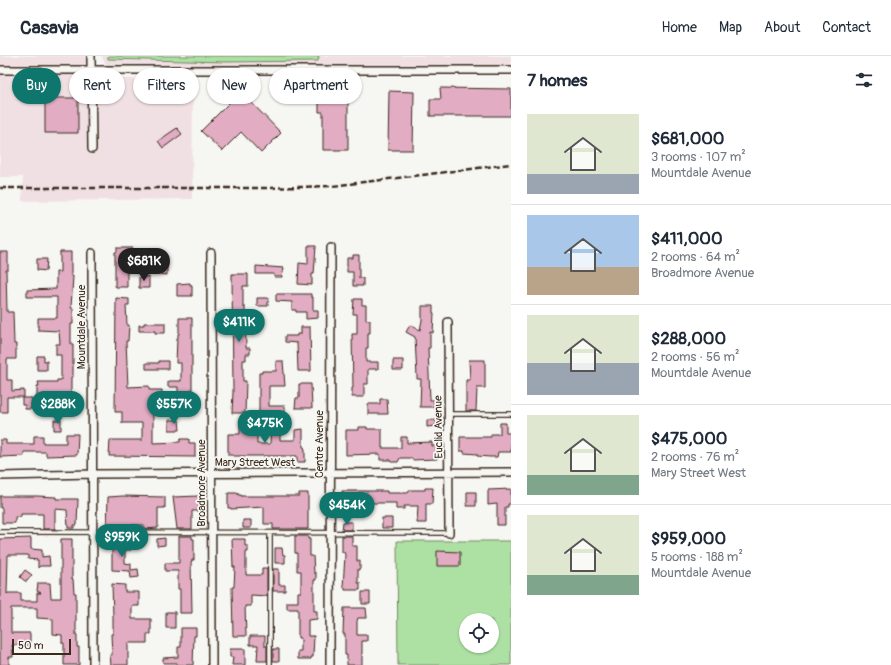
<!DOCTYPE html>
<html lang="en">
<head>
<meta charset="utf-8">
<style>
  :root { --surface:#fff; --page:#f6f6f7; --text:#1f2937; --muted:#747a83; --line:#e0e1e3; --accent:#0f766e }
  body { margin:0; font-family:Pangolin,sans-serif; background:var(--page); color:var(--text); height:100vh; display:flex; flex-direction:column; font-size:15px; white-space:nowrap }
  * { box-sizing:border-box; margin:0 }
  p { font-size:13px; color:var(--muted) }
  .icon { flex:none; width:22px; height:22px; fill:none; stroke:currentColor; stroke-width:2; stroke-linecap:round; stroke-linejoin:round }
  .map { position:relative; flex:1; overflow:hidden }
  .drawer { display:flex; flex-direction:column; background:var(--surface); width:380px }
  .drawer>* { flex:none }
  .hud { position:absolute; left:12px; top:12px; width:380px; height:36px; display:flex; gap:8px }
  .tools { position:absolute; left:459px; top:557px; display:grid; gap:8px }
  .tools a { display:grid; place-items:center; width:40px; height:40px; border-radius:50%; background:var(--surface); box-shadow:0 1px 3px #0004; font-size:20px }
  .scale { position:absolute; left:12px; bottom:10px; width:59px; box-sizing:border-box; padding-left:4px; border:2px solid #3b2a1e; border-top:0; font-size:11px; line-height:14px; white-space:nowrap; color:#3b2a1e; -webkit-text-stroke:3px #f6f6f2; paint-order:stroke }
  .price { position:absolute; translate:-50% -34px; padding:0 9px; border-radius:14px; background:var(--accent); color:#fff; font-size:13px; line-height:26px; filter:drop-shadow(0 1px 2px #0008) }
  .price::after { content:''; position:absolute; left:50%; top:24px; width:12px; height:9px; margin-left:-6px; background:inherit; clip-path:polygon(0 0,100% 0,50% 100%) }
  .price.current { background:#222; color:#fff }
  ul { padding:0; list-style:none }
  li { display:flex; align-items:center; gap:12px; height:100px; padding:0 16px }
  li+li { border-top:1px solid var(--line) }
  li span { display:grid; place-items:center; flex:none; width:112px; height:80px; border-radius:0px; color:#555 }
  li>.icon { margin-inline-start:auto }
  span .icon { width:48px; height:48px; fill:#fffc; stroke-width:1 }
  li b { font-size:17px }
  h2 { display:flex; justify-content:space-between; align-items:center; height:48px; padding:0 16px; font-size:17px }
  .pill { padding:0 14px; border-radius:18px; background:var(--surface); box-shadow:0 1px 3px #0004; font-size:14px; line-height:36px }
  .pill.current { background:var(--accent); color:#fff }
  header { display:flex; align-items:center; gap:24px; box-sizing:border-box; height:56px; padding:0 20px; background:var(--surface); border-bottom:1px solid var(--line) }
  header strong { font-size:19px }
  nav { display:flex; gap:22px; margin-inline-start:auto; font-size:14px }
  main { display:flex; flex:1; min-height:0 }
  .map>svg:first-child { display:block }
</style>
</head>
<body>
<header>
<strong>Casavia</strong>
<nav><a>Home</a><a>Map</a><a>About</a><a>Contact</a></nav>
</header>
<main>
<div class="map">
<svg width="511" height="609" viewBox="0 0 511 609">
  <rect width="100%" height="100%" fill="#f6f6f2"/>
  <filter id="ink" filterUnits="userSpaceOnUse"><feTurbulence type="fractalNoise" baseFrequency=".025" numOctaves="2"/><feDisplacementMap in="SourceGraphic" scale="8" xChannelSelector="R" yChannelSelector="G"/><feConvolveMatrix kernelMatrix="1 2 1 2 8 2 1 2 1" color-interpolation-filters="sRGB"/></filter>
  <g filter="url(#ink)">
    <path fill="#f0e0e4" d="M0,0H86L87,27H96V23H193L192,143L22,145L23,121H0Z
      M101,0H511V10H107Z"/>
    <path fill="#ade1a3" stroke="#748660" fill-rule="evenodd" d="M108,0H319L318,5L225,6L108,3Z
      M397,485H511V609H398ZM466,564H492V590H466Z"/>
    <path fill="#e2acc3" stroke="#3b2a1e" d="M440,32L511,33V60H430V43H441Z
      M322,33H348V94H323V56H319V45H322Z
      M389,35L414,36L413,94H388Z
      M236,40L243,46L247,42L281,77L261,97L241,76L222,95L201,75Z
      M45,42H78V77H45Z
      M177,72L182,78L163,92L158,85Z
      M308,190H316L314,218H312V229L298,228L299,207L308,208Z
      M117,192H133V206H127V231H116L115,230V196H117Z
      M0,196H8V214H6L7,256H13L14,288H16V303H7V324H12V335L24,334V341H7V356H0Z
      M60,196H71V220H73L71,252H73V268H71V288H73V321H71V342H73V357H56V346H37V330H39L38,326H57V324H61V299H56V288H60L59,275L38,274V262H57V241H27V234L56,233V216H60Z
      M353,199H359V222H363V230H353V216H347V202H353Z
      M37,203H47L46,215L37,214Z
      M156,209L167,210V219L156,218Z
      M256,210L284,212L282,221H274V218H256Z
      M232,218H248V230H243V251H245L246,292H250V298H246V304H243V325H246L245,357H232L233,336Z
      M139,221H149V232H139Z
      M190,227V229H192V240H177V228Z
      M276,238H311V241H313V254H318V262L306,263V256H296V254H292V246L276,245Z
      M116,242L129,243V249H126L127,269H129L128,285H126L128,331L149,330V334H162V346H174V357L153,358V387L180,386V383H189V387H195V401L109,400L110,384H142V367H122V356H115Z
      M257,242H268V250H257Z
      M354,243H362V249H366V264H370V277H368V292H366V306H378V313H368V328H364V341H352V332H353L352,278H357V258H353Z
      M422,250H433V257H434L433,277L430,276V292H428L430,344H434V351H420L421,323H417V321L415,281L406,276L410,269L420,274L422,264Z
      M179,262H192V348H178V331H168V325H181V307H176L177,282H178V278H179Z
      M144,267H165V277H155V275H139V269H144Z
      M301,271H310L311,315H298L297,287L285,286V280H297V278H301Z
      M37,300H44V305H47V314H37Z
      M393,304H403V314H393Z
      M469,304H485V332H477L476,355H466V324H470Z
      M159,305H168V313H146V307H159Z
      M276,305H283L285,330H269V350H285V358H259V317H262V315H276Z
      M299,328H311L312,352H295L296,342H299Z
      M22,342H32L31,353H25V349H22Z
      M380,343H387L388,358H368V348H380Z
      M54,364H61V374H54Z
      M169,364H179L180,374H169Z
      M240,364H251V371H257V388H270L271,371H276L280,368V384H295V374L303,373V391H304L305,394V406H297V400H233V399H228V378H240Z
      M427,364H436V370L427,371Z
      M500,367H506V377H511V396H498L497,401H490L477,400V398L464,397V395H460V381H491V378H500Z
      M359,371H367V373H382V392H401V381H407V387L432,386V390H436L437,403L412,404V402H400L398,406H391V404H380V398L346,399V374H359Z
      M66,378H78L77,399L46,400V396H24V400L0,401V384H6V388H34V380H43V387H66Z
      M425,432H433L432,448H426V467H417L418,450H404V453H396V447H366V453H342V435H387V437H407L409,436V434H425Z
      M511,433V448H508V451H505V469H497V448L488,449V434Z
      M467,436H476V450H467Z
      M228,437H238V439H241V440H299V437H308V473H273V468H264V451L231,453V452H228Z
      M0,440H37L56,441V443H78L77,469H74V472H68L67,454L55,453V473H43V458H21V461H15V467H2V452H0Z
      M123,440L165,441V452H158V472L144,473V469H130L117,470V473H107L108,441Z
      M199,440V455H192V473H177L173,441Z
      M382,462H392V472H382Z
      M243,464H251V472H243Z
      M343,466H352V474H342Z
      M179,480H192V483H194V504H192L191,507L192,557H180V533H178V515H165V507H179Z
      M295,480H308V483H310V500H313L314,517H316V524H314V555H317V563L308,564V580H314L313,601H311V603H298V595H301V582H298V553H287V546H298V536H301V515H297V497H295Z
      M342,480H352V490H357V505H360V513H358V527H360V534H345V531H343L345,499L344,496H342Z
      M31,482V493L42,494V501L49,500L50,510H40L38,512V504L28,503V499H8L7,538L8,537H21V545H37V537H41L37,535L38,527H50L51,542H61V483H72V523H73L74,537H76V579H77V591H79V609H64V587H62V579L53,578V563L37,562V552H11V577H30V589H12L13,601H9V609H0V483Z
      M165,482V489L157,490V483Z
      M114,483H125V488H131V494H125V507L131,508V514L138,513L139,521L131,522L130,515L112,514V487H114Z
      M232,483H245V490H248V496H246V519H262V512H267V540L251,539V550H245L246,580H233L232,531H234L235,511H233Z
      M275,492H282L283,499H285V507H275Z
      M437,495L460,496V510H437Z
      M273,513H279V529H285V535H273Z
      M25,514L32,519L27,525H25L20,521Z
      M112,528L125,529V536H139V550H132V563H151V578H147V587H128V609H111L110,599H112L111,578H113V561Z
      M362,536H370V548H362Z
      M344,552H366L367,562H358L357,565V579H367V585H362V609H347V599H345V578H343Z
      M166,556H175V572H166Z
      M181,572H196V580H194L193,609H177V607H163V602L178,601V591H181Z
      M250,580H265V590H267V605H257L258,589H250Z
      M230,593H245V609H232L233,601H230Z
      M273,593H279V605H273Z"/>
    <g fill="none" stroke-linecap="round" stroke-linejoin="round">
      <defs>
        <path id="lane" d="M449,358H511
          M0,476L449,477
          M270,477V609"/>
        <path id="street" d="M91,0L92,93
          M0,14H511
          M92,197L93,609
          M211,197L212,609
          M448,266L449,477
          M0,420L93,418L511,416
          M330,609L331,191"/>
      </defs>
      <use href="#lane" stroke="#3b2a1e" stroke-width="6"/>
      <use href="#street" stroke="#3b2a1e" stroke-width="10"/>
      <use href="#lane" stroke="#f6f6f2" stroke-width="3.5"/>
      <use href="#street" stroke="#f6f6f2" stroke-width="7"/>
      <path stroke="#3b2a1e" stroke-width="2.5" stroke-dasharray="6 3" stroke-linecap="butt" d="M0,132H266L332,130L511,108"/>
    </g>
  </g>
  <g text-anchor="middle" stroke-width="3.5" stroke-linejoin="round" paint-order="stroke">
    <g font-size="11" fill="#3b2a1e" stroke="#f6f6f2">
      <text transform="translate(81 271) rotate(-90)" y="4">Mountdale Avenue</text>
      <text transform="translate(438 371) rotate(-91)" y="4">Euclid Avenue</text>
      <text transform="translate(319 388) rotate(-90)" y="4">Centre Avenue</text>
      <text x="255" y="410">Mary Street West</text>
      <text transform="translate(201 427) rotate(-90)" y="4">Broadmore Avenue</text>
    </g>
  </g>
</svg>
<div class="tools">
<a><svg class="icon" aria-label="locate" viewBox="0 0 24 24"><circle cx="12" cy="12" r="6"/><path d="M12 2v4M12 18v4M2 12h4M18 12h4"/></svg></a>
</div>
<div class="scale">50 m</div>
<b class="price current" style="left:144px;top:226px">$681K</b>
<b class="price" style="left:239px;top:287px">$411K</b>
<b class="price" style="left:58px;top:369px">$288K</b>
<b class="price" style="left:174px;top:369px">$557K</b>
<b class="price" style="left:265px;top:388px">$475K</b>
<b class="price" style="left:347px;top:470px">$454K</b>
<b class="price" style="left:122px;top:502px">$959K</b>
<div class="hud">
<a class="pill current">Buy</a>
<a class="pill">Rent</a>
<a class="pill">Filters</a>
<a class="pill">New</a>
<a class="pill">Apartment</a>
</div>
</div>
<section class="drawer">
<h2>7 homes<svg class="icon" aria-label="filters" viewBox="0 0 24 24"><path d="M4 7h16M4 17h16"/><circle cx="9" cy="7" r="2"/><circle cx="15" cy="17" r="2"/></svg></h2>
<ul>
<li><span style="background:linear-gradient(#dfe7d0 75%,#9aa5b1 0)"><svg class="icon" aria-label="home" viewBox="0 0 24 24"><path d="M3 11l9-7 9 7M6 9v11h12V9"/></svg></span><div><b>$681,000</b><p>3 rooms · 107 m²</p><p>Mountdale Avenue</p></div></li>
<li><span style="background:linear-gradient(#a9c7e8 65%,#b9a48a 0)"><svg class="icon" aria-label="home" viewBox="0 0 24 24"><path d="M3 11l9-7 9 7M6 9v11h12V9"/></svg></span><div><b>$411,000</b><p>2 rooms · 64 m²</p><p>Broadmore Avenue</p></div></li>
<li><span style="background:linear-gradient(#dfe7d0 60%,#9aa5b1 0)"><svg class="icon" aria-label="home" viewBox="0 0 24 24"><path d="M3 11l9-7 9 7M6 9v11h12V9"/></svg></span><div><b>$288,000</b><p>2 rooms · 56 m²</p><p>Mountdale Avenue</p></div></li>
<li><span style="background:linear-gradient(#dfe7d0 75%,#7fa58c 0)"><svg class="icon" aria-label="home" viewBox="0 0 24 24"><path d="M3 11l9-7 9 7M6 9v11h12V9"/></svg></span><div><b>$475,000</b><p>2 rooms · 76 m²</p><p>Mary Street West</p></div></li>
<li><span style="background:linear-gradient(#dfe7d0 75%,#7fa58c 0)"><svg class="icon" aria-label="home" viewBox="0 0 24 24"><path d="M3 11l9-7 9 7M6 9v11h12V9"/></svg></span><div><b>$959,000</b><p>5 rooms · 188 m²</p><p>Mountdale Avenue</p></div></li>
</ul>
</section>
</main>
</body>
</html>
